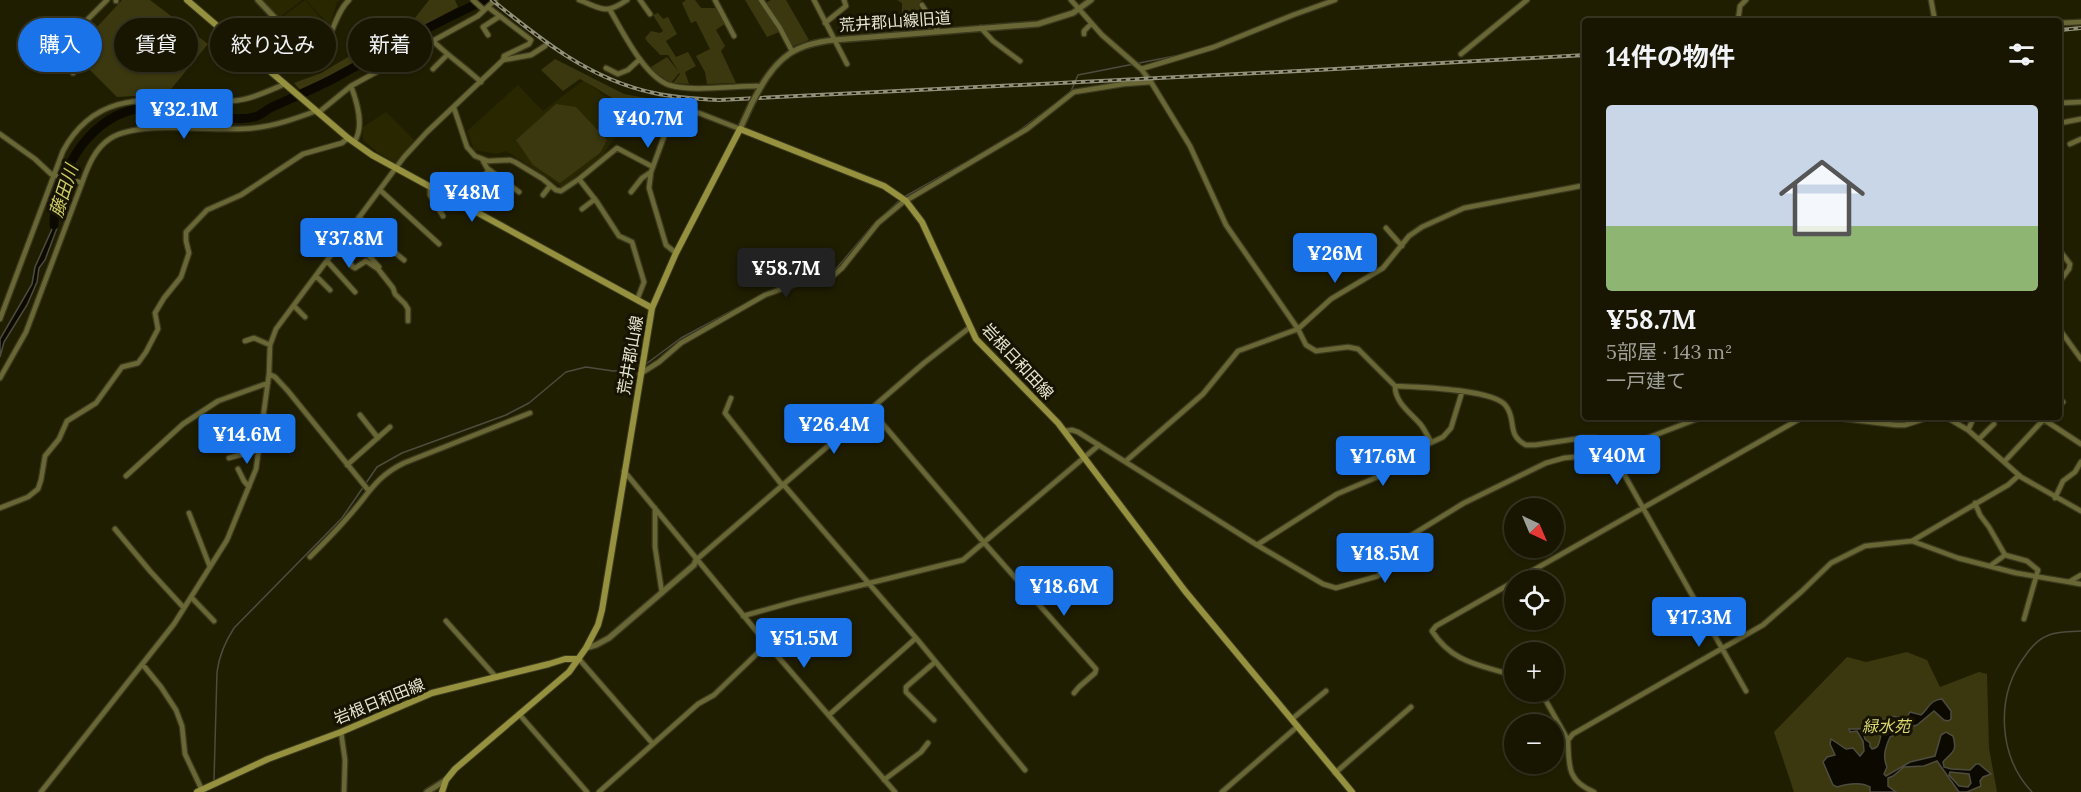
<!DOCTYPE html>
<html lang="ja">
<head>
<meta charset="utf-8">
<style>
  :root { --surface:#181600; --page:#211f0a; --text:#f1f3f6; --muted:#9f9f99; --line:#363522; --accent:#1a73e8 }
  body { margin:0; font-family:Lora,"Noto Sans JP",serif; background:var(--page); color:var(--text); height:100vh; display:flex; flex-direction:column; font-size:22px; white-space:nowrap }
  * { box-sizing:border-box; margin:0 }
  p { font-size:20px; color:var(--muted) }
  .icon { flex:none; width:33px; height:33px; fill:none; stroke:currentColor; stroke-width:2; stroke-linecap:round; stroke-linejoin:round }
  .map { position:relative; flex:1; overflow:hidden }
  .panel { position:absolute; left:1582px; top:18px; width:480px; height:402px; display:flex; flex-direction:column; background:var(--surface); border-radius:6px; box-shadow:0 2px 4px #0004,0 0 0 2px var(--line) }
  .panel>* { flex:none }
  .hud { position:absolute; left:18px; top:18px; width:570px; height:54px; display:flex; gap:12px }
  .needle { width:39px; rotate:136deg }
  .controls { position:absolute; left:1504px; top:498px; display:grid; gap:12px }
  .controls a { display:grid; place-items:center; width:60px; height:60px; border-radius:50%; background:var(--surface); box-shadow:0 2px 4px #0004,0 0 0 2px var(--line); font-size:30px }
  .price { position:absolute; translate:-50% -51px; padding:0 14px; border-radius:6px; background:var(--accent); color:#fff; font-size:20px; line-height:39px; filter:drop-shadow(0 2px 3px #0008) }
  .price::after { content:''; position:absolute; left:50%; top:36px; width:18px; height:14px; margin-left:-9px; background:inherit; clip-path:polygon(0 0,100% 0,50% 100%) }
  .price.selected { background:#222; color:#fff }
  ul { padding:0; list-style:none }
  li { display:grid; align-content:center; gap:12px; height:318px; padding:0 24px }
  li+li { border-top:2px solid var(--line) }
  li span { display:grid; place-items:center; height:186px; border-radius:6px; color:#555 }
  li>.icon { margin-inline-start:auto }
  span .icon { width:108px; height:108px; fill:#fffc; stroke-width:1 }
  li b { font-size:26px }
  h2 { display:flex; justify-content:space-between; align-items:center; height:72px; padding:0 24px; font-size:26px }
  .pill { padding:0 21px; border-radius:27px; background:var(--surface); box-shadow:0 2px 4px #0004,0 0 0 2px var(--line); font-size:21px; line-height:54px }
  .pill.selected { background:var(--accent); color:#fff }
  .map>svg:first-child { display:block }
</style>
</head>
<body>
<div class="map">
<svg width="2081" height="792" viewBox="0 0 2081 792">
  <rect width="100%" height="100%" fill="#201e00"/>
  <path fill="#292700" d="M263,0H302L280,17Z
    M305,0L329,27L316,47L309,48L281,18Z
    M306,0H341L337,2L330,26Z
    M584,80L637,121L612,141L603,155L562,187L506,151L498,154L474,150L467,131L518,85L543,111Z
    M386,112L414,140L396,164L377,152L363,140V127Z"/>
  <path fill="#3b380f" d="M122,0H150L208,44L167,94L117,97L73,53Z
    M429,0H455L458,7L333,75L300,90L294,83L321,73L392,31L411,23Z
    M686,0H695L701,8H716L726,23L716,30L725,46L721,51L736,83L707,84L705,72L696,56L710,49L696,21L691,23L682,3Z
    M745,0H761L764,4L771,0H786L809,40L791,47L779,32L767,37Z
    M897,0H922L918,5L933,29L909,31L902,23V3Z
    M658,13L663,19L668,17L677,34L666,41L676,57L688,52L696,66L685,72L689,84L673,83L680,74L679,73L671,83L654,72L651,67L667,57L679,72L668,55H660C655,48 649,45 645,38L651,31L660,33L663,31L653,15Z
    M555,59L624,94L646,98L638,111C618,104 600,89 580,79L563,91L541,70Z
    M556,104L576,107L607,140L600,153L560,183L533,165L516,140Z
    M1907,652L1927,660L1940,687L1979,672L1987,674L1989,748L1997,792H1794L1774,732L1847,657L1866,662Z"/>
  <path fill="#0c0a00" stroke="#4d4c3f" stroke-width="1.5" fill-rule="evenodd" d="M54,213L57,228L45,260L39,268L37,282L27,305L4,342L0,357V339L32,284L35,267L52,229L51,217Z
    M1942,699L1951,711V719L1948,721L1944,720L1934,711L1917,725L1896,731L1895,735L1890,737C1886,746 1882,756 1887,767L1884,774L1886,776L1910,762L1935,756L1941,735L1946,732L1953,736C1958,753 1951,752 1943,762L1944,767L1951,769L1970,770L1976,764H1979L1991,774L1983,777L1980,781L1981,786L1967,792H1959L1937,761L1924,766L1904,767L1893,776L1888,778V786L1896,792H1870V787C1860,781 1847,784 1837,787L1833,785L1823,762L1827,757L1835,755L1830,744L1831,739L1846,749L1853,748L1860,756L1864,751L1863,741L1857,731L1850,732L1849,729H1862L1865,739L1870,743V746L1872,749C1880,748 1879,741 1881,735L1894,728L1893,725H1888L1883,721C1891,712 1896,718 1906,719L1910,712L1921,715C1928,709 1931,699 1942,699ZM1950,772L1969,774L1971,783L1968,787L1959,786L1949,775Z"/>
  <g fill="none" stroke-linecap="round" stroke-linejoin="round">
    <path stroke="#4d4c3f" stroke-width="1.5" d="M1064,97L1071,91L1078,75L1185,54
      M1016,133L1055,104
      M904,197L963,164
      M776,289L797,277L828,275L836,269L873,225L900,200
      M646,364L681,338L739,307
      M214,780L217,672C219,656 225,642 234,628L342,518L377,467L402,453L506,415L529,403L566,372L586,367L613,371L636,370
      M2032,792C1998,756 1995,696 2025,656C2031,647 2038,639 2049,635C2058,631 2071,632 2081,631"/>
    <path stroke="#0c0a00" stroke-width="9" d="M54,225C54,199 66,166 82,145C118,99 157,104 209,114C224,117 239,121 254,117C260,116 265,111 270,108C293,97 317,88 340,75C387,49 436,23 485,0"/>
    <defs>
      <path id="minor" d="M116,0V1
        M473,0L484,10
        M579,0C603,9 605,15 627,0
        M640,0L650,14
        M715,0L734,36
        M761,0L780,28L792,51
        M814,0L847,64
        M1071,0L1102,35L1141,69L1151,82L1190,146L1226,225L1298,329L1306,345L1316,351L1348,347L1358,349L1395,386C1417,387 1494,389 1506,406C1517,420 1506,435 1526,445H1535L1582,438H1597L1610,446L1620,467L1746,691
        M1931,0L1935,21
        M922,5L938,31
        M488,7L531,40L529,44L504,56L503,60
        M610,10C623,32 644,76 669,85C690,92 734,86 757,86L761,87
        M916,21L934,24
        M1738,21L1740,6L1746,0
        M825,23L846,6L844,0
        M2060,23L2081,22
        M981,28L993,41L1020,61
        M1084,34V31L1091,24
        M488,35L483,27L500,16
        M293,37L309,52H317C334,38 334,14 349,0
        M432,40C448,56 465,67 481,82
        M1461,54L1527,0
        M606,68L618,74L628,70L640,59
        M433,69L447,55
        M1141,69L1214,47L1293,15L1335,0
        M73,73C72,62 60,58 59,48L107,0
        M351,86C357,102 365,127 354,142
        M2060,103L2081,102
        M454,108L467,147L475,156L488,161L510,160L515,162L543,179L556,190L561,191L579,179L617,148L653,167
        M318,113L351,86L478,16L495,0
        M2060,123L2081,119
        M0,134L35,159L51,174L82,183C88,166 95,148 111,138C142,119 216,133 254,128C275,126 297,118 316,111
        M2070,144L2081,139
        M482,159L487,168L519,192
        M482,178L489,170
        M579,179L597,202L619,236L632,242L644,282L637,300
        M430,187V195L443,216
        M380,190L439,244
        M631,192L642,178L651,172
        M543,195L550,186
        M501,199L510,186
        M582,209L595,199
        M359,217L388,247L404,260
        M1386,228L1402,246
        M348,232L379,267
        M337,247L353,267L355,268L366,261L378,269L393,288L395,294L405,304L408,309V321
        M2060,251L2070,264L2069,269L2060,281
        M676,253L666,245L649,188L651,172L666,131L677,117L691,113H699L740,129
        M327,261L355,292
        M316,276L330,290
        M294,306L305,317
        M0,319L63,151C101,80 168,105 232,101C250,100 268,91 285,84
        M2060,330L2081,359
        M245,341L254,338L270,345
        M269,374L275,377L288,391L369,491
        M640,374L659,362L681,343L765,295L798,283L833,276L842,268L878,223L902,203L1027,129L1074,92L1124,84L1151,82
        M0,378L26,332L82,183
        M1395,386C1395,403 1411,413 1421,425C1425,430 1428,437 1431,442
        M731,398L725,413L782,485
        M2060,405L2063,402
        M870,409L980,538L1096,669L1095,673L1079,687L1074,693
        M360,415L378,438
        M1829,417L1896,425H1905L1930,417
        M1946,417L1968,430L2021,477L2081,511
        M2040,417L2081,444
        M1968,430L1974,417
        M1064,431L1072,430L1078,432L1257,545L1323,584L1336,588L1378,576L1407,538L1464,503L1546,463L1564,458L1606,454L1702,417
        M1979,439L1994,424
        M229,458L258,450
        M1126,461L1203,394L1238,351L1298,329L1331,299L1383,268L1409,236L1422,227L1464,208L1586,185
        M2004,462L2046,417
        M347,465L390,427
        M238,469L244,481L249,487
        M624,471L767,644L895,792
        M126,476L183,424L218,401L268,383
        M783,484L916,638L1025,770
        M2055,498L2063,481L2075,472L2081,462
        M1975,503L1980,515L1989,527L2005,555L2027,561L2038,570L2024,619
        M0,508L28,497L38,489L41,480L45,456L59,439L67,421L96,403L122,367L138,363L146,352L158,329L155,313L164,298L181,277L189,253L186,241V232L207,210L241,195L303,154L342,143L348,138
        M655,508V547L662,593
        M189,513L210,567
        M115,529L150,571L184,608
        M1912,541L2008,485L2018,476
        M1257,545L1337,494L1396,469L1411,459L1426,445L1443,437L1451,428L1462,392
        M310,557C323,544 336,531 348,517C369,494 375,477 404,463L530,413
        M696,560L924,363L969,328
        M1990,566L2005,555
        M1516,580L1803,417
        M1515,581L1436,626L1432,631C1453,664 1482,665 1515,676
        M2069,582L2080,584
        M191,597L214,621
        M743,616L797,601L963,560L1099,445
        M446,621L496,677
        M579,659L653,744
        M143,665L161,687L176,710L182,726L185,754L202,790
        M1541,692L1568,740
        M519,714L587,792
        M829,715L916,638
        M1292,719L1326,691
        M934,720L906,692V687L935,662
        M341,732L345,760L344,792
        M1335,773L1411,707
        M884,780L921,752L928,743
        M41,792L174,624L227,540L256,469L269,374L270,345L276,329L404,157L427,132L503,60L531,55L545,46
        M599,792L698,704L714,695L767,644
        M1222,792L1298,726
        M1594,792C1567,781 1569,766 1568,740L1573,734L1763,625L1801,592L1831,563L1865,546L1912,541L1958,558L2016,573L2069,582L2081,575"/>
      <path id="tertiary" d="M258,0L293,37L290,44L267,69
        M759,90C778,56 796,44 834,40L1038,24L1073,13L1091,0
        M740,129L752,103
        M586,648L596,645L609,638L694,565L696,560
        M427,792L446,780"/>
      <path id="secondary" d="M187,0L348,138L372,155L652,308
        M197,792L268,759L341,732L432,693L549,664L565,659H579
        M442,792L446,780L455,769L569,672L586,648L598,625L602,610L652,308L676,253L740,129L884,186L906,201L922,222L976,339L1058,423L1185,591L1352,792"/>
    </defs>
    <use href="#minor" stroke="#3c3a1e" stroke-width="7"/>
    <use href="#tertiary" stroke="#3c3a1e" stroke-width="8"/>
    <use href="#secondary" stroke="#3c3a1e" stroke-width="8"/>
    <use href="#minor" stroke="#696735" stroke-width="4.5"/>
    <use href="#tertiary" stroke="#696735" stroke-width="5"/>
    <use href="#secondary" stroke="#95913e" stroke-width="6"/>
    <defs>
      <path id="rail" d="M492,0C541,40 591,80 654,93C676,98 697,99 719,100L1299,71L1586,55
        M2060,30L2081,28"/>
    </defs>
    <use href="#rail" stroke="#919078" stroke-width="4"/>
    <use href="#rail" stroke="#161400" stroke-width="1.5" stroke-dasharray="4.5" stroke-linecap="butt"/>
    <defs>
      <path id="tertiary-bridge" d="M752,103L759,90"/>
    </defs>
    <use href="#tertiary-bridge" stroke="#3c3a1e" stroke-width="8" stroke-linecap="butt"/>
    <use href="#tertiary-bridge" stroke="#696735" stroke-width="5"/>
  </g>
  <g text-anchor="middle" stroke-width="6" stroke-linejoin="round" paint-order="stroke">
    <g font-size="16" fill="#e6e6d3" stroke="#161400">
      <text transform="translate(895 21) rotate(-4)" y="6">荒井郡山線旧道</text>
      <text transform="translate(630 355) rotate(-80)" y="6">荒井郡山線</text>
      <text transform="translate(1018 361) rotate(47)" y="6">岩根日和田線</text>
      <text transform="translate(379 701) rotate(-22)" y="6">岩根日和田線</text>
    </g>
    <g font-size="16" font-style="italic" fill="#dcd871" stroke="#161400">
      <text x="1886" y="732">緑水苑</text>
    </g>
    <g font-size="18" font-style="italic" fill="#cfca64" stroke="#161400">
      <text transform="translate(64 191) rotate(-72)" y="6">藤田川</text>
    </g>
  </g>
</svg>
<div class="controls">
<a><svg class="needle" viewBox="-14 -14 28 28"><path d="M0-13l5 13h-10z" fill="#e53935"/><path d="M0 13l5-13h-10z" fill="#9f9f99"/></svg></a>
<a><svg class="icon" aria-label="locate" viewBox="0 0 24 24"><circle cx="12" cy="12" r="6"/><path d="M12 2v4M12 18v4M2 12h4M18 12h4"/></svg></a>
<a>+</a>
<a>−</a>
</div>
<b class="price" style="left:184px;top:140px">¥32.1M</b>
<b class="price" style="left:648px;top:149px">¥40.7M</b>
<b class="price" style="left:472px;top:223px">¥48M</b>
<b class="price" style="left:349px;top:269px">¥37.8M</b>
<b class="price" style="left:1335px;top:284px">¥26M</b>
<b class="price selected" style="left:786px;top:299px">¥58.7M</b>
<b class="price" style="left:834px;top:455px">¥26.4M</b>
<b class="price" style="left:247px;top:465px">¥14.6M</b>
<b class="price" style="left:1617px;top:486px">¥40M</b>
<b class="price" style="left:1383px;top:487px">¥17.6M</b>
<b class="price" style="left:1385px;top:584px">¥18.5M</b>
<b class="price" style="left:1064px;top:617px">¥18.6M</b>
<b class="price" style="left:1699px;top:648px">¥17.3M</b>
<b class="price" style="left:804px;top:669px">¥51.5M</b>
<div class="hud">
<a class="pill selected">購入</a>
<a class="pill">賃貸</a>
<a class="pill">絞り込み</a>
<a class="pill">新着</a>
</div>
<section class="panel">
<h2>14件の物件<svg class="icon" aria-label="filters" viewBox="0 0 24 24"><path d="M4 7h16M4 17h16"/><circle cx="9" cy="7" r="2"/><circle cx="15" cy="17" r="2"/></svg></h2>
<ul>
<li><span style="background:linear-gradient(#c9d6e8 65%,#8fb573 0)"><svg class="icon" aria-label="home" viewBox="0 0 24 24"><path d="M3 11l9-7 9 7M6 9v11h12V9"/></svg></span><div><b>¥58.7M</b><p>5部屋 · 143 m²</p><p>一戸建て</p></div></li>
</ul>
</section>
</div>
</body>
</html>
